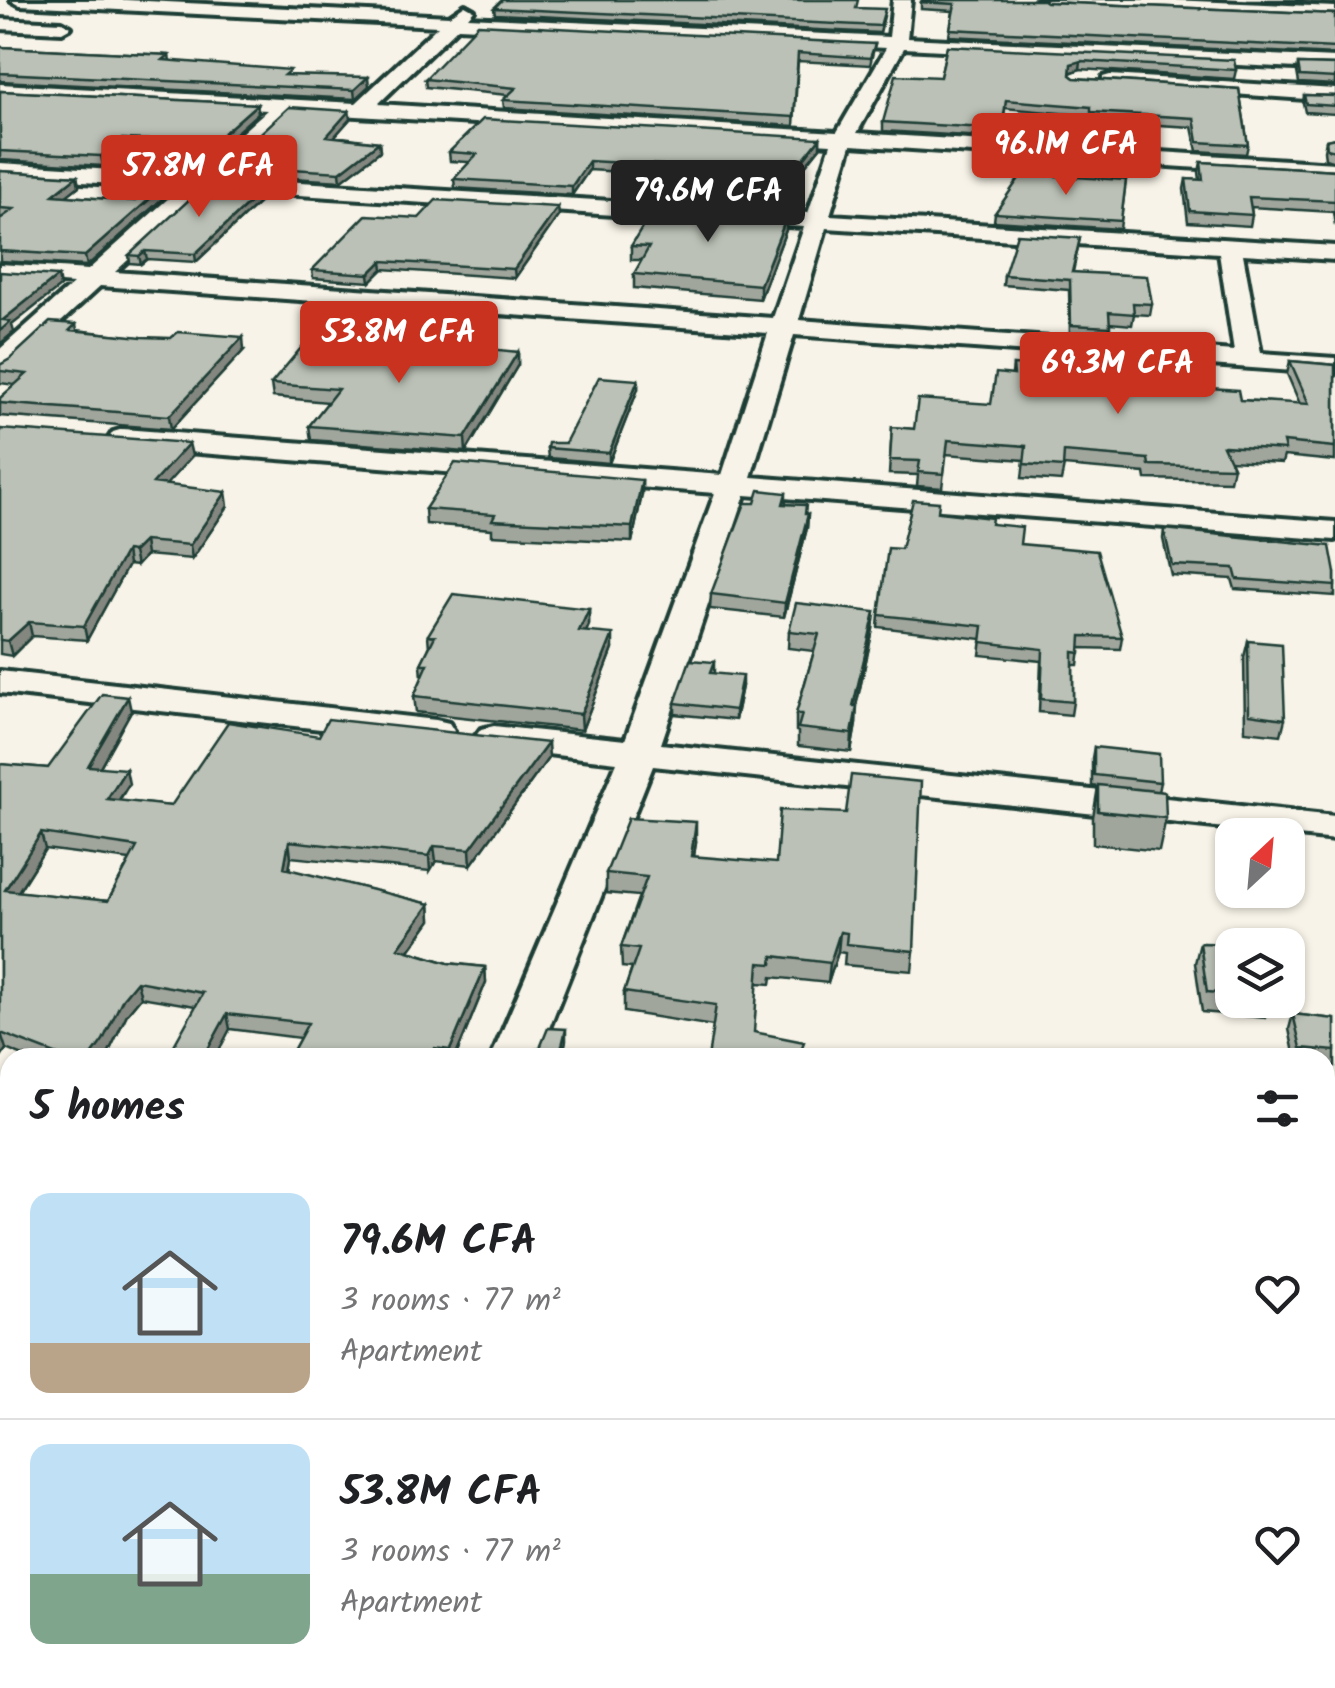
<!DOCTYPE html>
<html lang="en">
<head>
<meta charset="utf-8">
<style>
  :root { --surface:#fff; --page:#f2f2f2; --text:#202124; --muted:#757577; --line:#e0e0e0; --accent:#c8321e }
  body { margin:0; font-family:Kalam,sans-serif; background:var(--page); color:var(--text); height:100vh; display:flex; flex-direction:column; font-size:38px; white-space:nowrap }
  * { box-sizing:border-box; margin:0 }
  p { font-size:32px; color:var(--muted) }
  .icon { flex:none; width:55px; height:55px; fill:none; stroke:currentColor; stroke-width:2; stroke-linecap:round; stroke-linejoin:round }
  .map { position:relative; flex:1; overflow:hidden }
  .sheet { position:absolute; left:0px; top:1048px; width:1335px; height:642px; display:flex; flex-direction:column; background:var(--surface); border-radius:30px 30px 0 0; box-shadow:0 2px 8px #0004 }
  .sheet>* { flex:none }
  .needle { width:65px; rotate:26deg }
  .controls { position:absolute; left:1215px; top:818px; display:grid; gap:20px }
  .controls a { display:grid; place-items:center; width:90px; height:90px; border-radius:20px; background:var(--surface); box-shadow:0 2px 8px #0004; font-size:50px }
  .price { position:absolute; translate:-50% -85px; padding:0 22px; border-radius:10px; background:var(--accent); color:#fff; font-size:32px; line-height:65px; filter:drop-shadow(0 2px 5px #0008) }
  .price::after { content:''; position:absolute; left:50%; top:60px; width:30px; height:22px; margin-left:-15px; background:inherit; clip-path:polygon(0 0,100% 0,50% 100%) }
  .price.current { background:#222; color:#fff }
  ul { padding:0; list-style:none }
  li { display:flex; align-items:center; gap:30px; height:250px; padding:0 30px }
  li+li { border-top:2px solid var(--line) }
  li span { display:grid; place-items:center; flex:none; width:280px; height:200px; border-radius:20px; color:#555 }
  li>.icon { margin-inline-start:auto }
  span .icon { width:120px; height:120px; fill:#fffc; stroke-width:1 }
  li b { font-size:42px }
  h2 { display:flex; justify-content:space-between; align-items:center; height:120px; padding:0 30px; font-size:42px }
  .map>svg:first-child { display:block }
</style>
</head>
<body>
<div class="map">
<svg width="1335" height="1688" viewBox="0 0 1335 1688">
  <rect width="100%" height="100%" fill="#f7f3e8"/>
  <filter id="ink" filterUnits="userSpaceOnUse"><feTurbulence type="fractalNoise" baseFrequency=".01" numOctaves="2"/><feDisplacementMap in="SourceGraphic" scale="20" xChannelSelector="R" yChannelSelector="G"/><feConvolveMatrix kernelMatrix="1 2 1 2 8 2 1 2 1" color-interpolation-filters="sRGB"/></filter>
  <g filter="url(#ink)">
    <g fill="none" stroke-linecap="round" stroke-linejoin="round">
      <defs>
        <path id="minor" d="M11,0H126L449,16L465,5L474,10L468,17L889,37L893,0H911L907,38L1335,58V70L904,48L857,133L1335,163V177L851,145L830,215L1335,246V260L1243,254L1261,353L1335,358V374L794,335L751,477L1335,522V540L745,495L661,744L1335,816V840L653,766L537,1058H491L617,762L494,748L481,745L475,737L481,729L494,726L625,740L715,493L123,447L113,444L109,438L113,432L123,429L722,475L768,333L100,286L10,369L0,371V349L73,284L0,278V264L88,270L180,188L0,177V163L194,175L267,110L0,96V84L356,103L438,26L20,5ZM458,27L886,48L837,132L378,104ZM289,112L831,144L808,213L218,177ZM205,189L804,227L773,318L115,272ZM826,228L1219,253L1234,351L799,320Z
          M1036,0H1170L1335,7V17L1045,5Z
          M0,19L62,22L71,27L62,32L0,29Z
          M1110,75L1335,89V101L1103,85V77Z
          M0,671L436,720L449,723L454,731L449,739L436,742L0,693Z
          M0,1109L10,1110V1146L0,1143Z
          M1325,1289L1335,1291V1333L1325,1331Z
          M237,1680H299L296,1688H234Z"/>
      </defs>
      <use href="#minor" stroke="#1f3d34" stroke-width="8"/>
      <use href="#minor" fill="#f7f3e8" fill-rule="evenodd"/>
    </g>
    <path fill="#a1a69d" stroke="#1f3d34" stroke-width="2.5" fill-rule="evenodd" d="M1247,0H1335V4Z
      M921,2H1046L1335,14V55L949,36L953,11L921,9Z
      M494,8H857L884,16L880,33L495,14Z
      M875,44L870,65L798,61L794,126L504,108L503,100L508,95L426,87L425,79Z
      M947,46L1236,70L1234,79L1080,69L1070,73V75L1074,78L1239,89L1248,145L1246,154L1197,151L1192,127L1090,121V116L1005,108L1001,138L883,131V122L940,77Z
      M0,47L169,55L170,61L369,86L355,99L0,81Z
      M1298,64L1335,65V85L1299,83L1297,72Z
      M0,91L257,104L258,113L193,171H186L185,161L197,151L124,148L103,166L0,160Z
      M1304,95L1335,96V114L1305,112L1303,103Z
      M349,111L350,119L335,136L379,142L380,151L341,181L227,174L226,165Z
      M820,138V147L772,207L666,201V191L673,181V175L589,170L572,195L455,188L454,179L470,162L450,161L449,152Z
      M1335,138V162L1325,159L1324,150L1326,140Z
      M1201,162L1335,170V226L1333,212L1251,207L1252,215L1250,226L1188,222L1184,189L1186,179L1200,180L1199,172Z
      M0,171L77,176L79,186L66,196L135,201L171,191L87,266L0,261V219L2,218H0Z
      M1126,180L1120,229L994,221L995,213Z
      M264,189L265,197L196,262L147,259L141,264L130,263L129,255Z
      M559,215L515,278L383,269L370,282L313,278L312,270L419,218Z
      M787,216L786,230L760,299L634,288V274L642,260H631V246Z
      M1080,238L1073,272L1152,304L1150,315L1134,314L1132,325L1110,323L1109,338L1070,336L1069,290L1003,285L1004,275Z
      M76,324L77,330L244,350L171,429L0,416V398L15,385L0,383V365Z
      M1072,346L1114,378L1240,400L1300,404L1287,374L1290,361L1335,365V461L1284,456L1282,463L1230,460L1233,467L1230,481L1146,479L1145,473L1064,466L1061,481L1022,478L1024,460L946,454L942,488L917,486L918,475L889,474L892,427L914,429L991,404L1012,374L1013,365L1046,367L1047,360L1070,361Z
      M449,349L518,352V365L466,452L311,440L309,426L328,402L273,397L271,384Z
      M638,380V389L609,463L548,458L547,448L565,443Z
      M0,429L192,456L166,484L228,506L192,559L146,555L136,566L128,565L87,640L32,636L12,656L0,654Z
      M642,480V494L632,542L492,535V529L426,524L425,509Z
      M786,493V504L808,514L807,528L784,617L710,609L711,594L755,503Z
      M938,512L992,524L1020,544L1122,637L1120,649L1080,648L1078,665H1073V702L1071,715L1039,712L1041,661L980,655L982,639L878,627L879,615L901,549Z
      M1164,529L1335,573V596L1235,589L1232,579L1171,575L1163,539Z
      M589,609V625L586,631L613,649L582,730L416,712L414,696L422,678L421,664L429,648L428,635Z
      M875,612L873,629L856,706V724L851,752L798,746V732L796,731V714L814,651L788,648L789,631Z
      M1248,641L1285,719L1281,735L1245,731L1244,657Z
      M714,662V673L742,686L735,720L675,714V703Z
      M131,711L100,767L129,784L119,801L171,806L319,736L549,757L471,865L436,861L430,871L291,857L289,870L430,904L431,920L409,951L448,963L485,967L486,982L455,1058H289L300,1038L230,1029L195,1006L141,997L127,1014L106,1058H28L6,1049L0,1058V764L48,768ZM45,849L130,860L108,901L18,892Z
      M1094,747L1160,782L1158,792L1166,818L1159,851L1093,844V817L1098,787L1092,786V758Z
      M696,842L694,856L914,951L912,971L844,965L845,953L838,952L828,983L772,977L771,984L758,983L713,1026L624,1012V992L632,968L622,967L621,947L639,896L606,893V873Z
      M1200,943L1232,945V1000H1270L1265,1018L1202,1012L1195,963Z
      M1293,1014L1335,1019V1066L1325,1065V1058H1295L1289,1029Z
      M1325,1134L1335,1135V1259L1332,1268L1325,1267Z
      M0,1351L10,1352V1409L0,1407Z
      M0,1448L10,1450V1595L0,1593Z
      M1335,1622V1688H1330L1326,1644Z
      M307,1680H653L652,1688H309Z"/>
    <path fill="#83877f" stroke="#1f3d34" stroke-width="2.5" d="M1081,61L1080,69L1070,73L1071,64Z
      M368,77L369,86L355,99L354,90Z
      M257,104L258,113L193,171L191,162Z
      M349,111L350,119L328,144L327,136Z
      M820,138V147L772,207V198Z
      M122,139L124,148L103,166L101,156Z
      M379,142L380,151L341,181L340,172Z
      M589,161V170L572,195V186Z
      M77,176L79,186L55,205L53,195Z
      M169,182L171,191L87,266L85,256Z
      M264,189L265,197L196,262L195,254Z
      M558,207L559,215L515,278L514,269Z
      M787,216L786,230L760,299V285Z
      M145,251L147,259L141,264L139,256Z
      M382,261L383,269L370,282L369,274Z
      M58,276L60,287L12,325L14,332L0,344V331L3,320Z
      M243,337L244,350L171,429L169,416Z
      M518,352V365L466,452L465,438Z
      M638,380V389L609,463V453Z
      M189,443L192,456L156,496L153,483Z
      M642,480V494L632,542V527Z
      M226,492L228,506L192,559L190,545Z
      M808,514L807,528L784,617L785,603Z
      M144,541L146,555L136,566L133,552Z
      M126,551L128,565L87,640L84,626Z
      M589,609V625L580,646L579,631Z
      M875,612L873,629L852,724L853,706Z
      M29,622L32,636L12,656L8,641Z
      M613,634V649L582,730L581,714Z
      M742,676V686L735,720V710Z
      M128,697L131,711L92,781L88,766Z
      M857,706L856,724L851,752L852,734Z
      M548,743L549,757L471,865L470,849Z
      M126,769L129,784L110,814L107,799Z
      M696,822V842L691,876V856Z
      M41,833L45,849L9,906L5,890Z
      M289,841L291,857L287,884L284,868Z
      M434,846L436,861L430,871L429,856Z
      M430,904L431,920L400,963L398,948Z
      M840,932L838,952L828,983L830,963Z
      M485,967L486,982L455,1058H451L450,1050Z
      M137,981L141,997L127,1014L106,1058H90L123,998Z
      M227,1014L230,1029L215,1058H203Z
      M566,1029V1041L562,1058H559Z
      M1,1033L6,1049L0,1058V1035Z
      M181,1680H198L195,1688H178Z"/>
    <path fill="#bbc1b6" stroke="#1f3d34" stroke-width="2.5" fill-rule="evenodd" d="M502,0H858L856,8L885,9L880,26L494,8Z
      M922,0H1043L1046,2L1335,14V48L950,29L955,4L921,2Z
      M478,24L875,44L870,58L798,53L794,117L503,100L516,88L425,79Z
      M947,46L1234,60L1236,70L1081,61L1071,64L1070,75L1074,78L1239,89L1248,145L1198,142L1194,118L1091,112V107L1006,100L1002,129L883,122L896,75L940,77Z
      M0,47L169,55L163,60L290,70L284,75L368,77L354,90L0,73Z
      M1298,64L1335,65V78L1300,76Z
      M0,91L257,104L191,162L185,161L208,142L122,139L101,156L0,151Z
      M1304,95L1335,96V106L1306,104Z
      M289,107L349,111L327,136L379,142L340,172L226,165Z
      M483,119L820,138L772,198L666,191L678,172H673L676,166L589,161L572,186L454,179L477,154L449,152Z
      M1335,138V151L1327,149L1326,140Z
      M1201,162L1335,170V201L1249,197L1252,215L1190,211L1186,179L1203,180Z
      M0,171L77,176L53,195L135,201L160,181L169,182L85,256L0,251V219L14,209L0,208Z
      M1022,174L1126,180L1121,221L995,213Z
      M205,185L264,189L195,254L145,251L139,256L129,255Z
      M436,200L558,207L514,269L382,261L369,274L312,270L366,215L419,218Z
      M654,208L787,216L760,285L634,274L649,247L631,246Z
      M1017,234L1080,238L1072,272L1147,276L1152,304L1133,303L1134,314L1109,312L1110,327L1071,325L1070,280L1004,275Z
      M0,272L58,276L3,320L11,321L0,331Z
      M50,322L76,324L70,330L142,337L171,338L178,332L243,337L169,416L0,403V398L27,374L0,371V365L10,359Z
      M306,342L449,349L452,345L518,352L465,438L309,426L338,389L271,384Z
      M1072,346L1112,349L1114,378L1140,380V383L1238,390L1240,400L1309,404L1290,361L1335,365V447L1283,442L1285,450L1223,446L1233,467L1149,465L1148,459L1064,452L1063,467L1024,464L1026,446L948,440L944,474L918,472L920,461L890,460L892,427L914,429L918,399L991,404L996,373L1014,375L1013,365L1048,367L1047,360L1072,361Z
      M599,377L638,380L609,453L547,448L548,443H565Z
      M0,429L189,443L153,483L226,492L190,545L144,541L133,552L126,551L84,626L29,622L8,641L0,640Z
      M455,463L642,480L632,527L492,520L495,514L425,509Z
      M759,490L786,493L783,504L806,505L805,514H808L785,603L711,594L745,503H755Z
      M913,500L939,502L938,512L992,518L991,524L1022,527L1020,544L1097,551L1122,637L1081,636L1080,653L1073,652V702L1041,699L1043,649L981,642L983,626L879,615L888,548L901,549Z
      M1164,529L1330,546L1335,573V586L1237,579L1234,568L1172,565Z
      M453,594L589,609L579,631L613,634L581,714L414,696L428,664H421L435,636L428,635Z
      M796,603L875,612L853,706H857L852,734L798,728L802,714H796L819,634L789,631Z
      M1248,641L1282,644L1285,719L1249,714Z
      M690,660L714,662L710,673L742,676L735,710L675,703Z
      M102,694L128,697L88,766L126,769L107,799L171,806L228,722L319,736L328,719L548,743L470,849L434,846L429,856L289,841L284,868L430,904L398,948L448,963L485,967L450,1050L435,1048L430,1058H289L308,1023L227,1014L203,1058H167L203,993L137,981L123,998L103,1040L90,1058H57L58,1055L1,1033L0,1035V764L48,768ZM41,833L137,847L108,901L5,890Z
      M1094,747L1159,754L1160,782L1094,775Z
      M851,775L921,782L914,951L846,944L847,933L840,932L830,963L773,956L772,964L759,963L754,1032L804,1042L798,1058H708L716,1005L624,992L639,949L621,947L647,877L606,873L628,818L696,822L691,856L776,863L780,810L846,813Z
      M1098,785L1165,792L1166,818L1098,811Z
      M1200,943L1250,944L1232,945V994L1207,992Z
      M1293,1014L1335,1019V1051L1301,1048Z
      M548,1028L566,1029L559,1058H530L532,1050L540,1048Z
      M1325,1134L1335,1135V1191L1331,1190L1335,1220V1247L1325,1246Z
      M0,1351L10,1352V1387L0,1385Z
      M0,1448L10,1450V1572L0,1571Z
      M1325,1524L1328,1555L1325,1554Z
      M108,1680H181L178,1688H102Z
      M368,1680H649L648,1688H377L379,1682Z
      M993,1680H1052L1083,1688H992Z"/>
  </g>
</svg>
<div class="controls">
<a><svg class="needle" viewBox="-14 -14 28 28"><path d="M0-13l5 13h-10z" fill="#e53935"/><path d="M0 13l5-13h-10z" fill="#757577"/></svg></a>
<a><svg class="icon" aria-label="layers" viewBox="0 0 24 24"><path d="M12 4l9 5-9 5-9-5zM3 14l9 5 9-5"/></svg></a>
</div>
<b class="price" style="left:1066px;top:198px">96.1M CFA</b>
<b class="price" style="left:199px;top:220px">57.8M CFA</b>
<b class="price current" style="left:708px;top:245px">79.6M CFA</b>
<b class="price" style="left:399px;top:386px">53.8M CFA</b>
<b class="price" style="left:1118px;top:417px">69.3M CFA</b>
<section class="sheet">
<h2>5 homes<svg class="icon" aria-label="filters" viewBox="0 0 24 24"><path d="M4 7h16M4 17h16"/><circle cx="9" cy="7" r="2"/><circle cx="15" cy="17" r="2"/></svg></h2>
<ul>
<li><span style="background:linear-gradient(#bfe0f5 75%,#b9a48a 0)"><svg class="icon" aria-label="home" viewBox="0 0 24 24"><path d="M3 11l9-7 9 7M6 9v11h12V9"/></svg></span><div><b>79.6M CFA</b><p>3 rooms · 77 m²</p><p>Apartment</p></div><svg class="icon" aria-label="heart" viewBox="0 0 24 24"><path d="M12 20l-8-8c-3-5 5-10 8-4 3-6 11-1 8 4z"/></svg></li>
<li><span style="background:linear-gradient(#bfe0f5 65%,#7fa58c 0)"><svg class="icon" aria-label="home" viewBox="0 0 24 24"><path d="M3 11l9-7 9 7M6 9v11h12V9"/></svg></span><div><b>53.8M CFA</b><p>3 rooms · 77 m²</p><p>Apartment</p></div><svg class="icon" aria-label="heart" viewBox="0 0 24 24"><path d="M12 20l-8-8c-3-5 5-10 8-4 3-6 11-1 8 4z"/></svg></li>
</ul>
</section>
</div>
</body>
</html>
